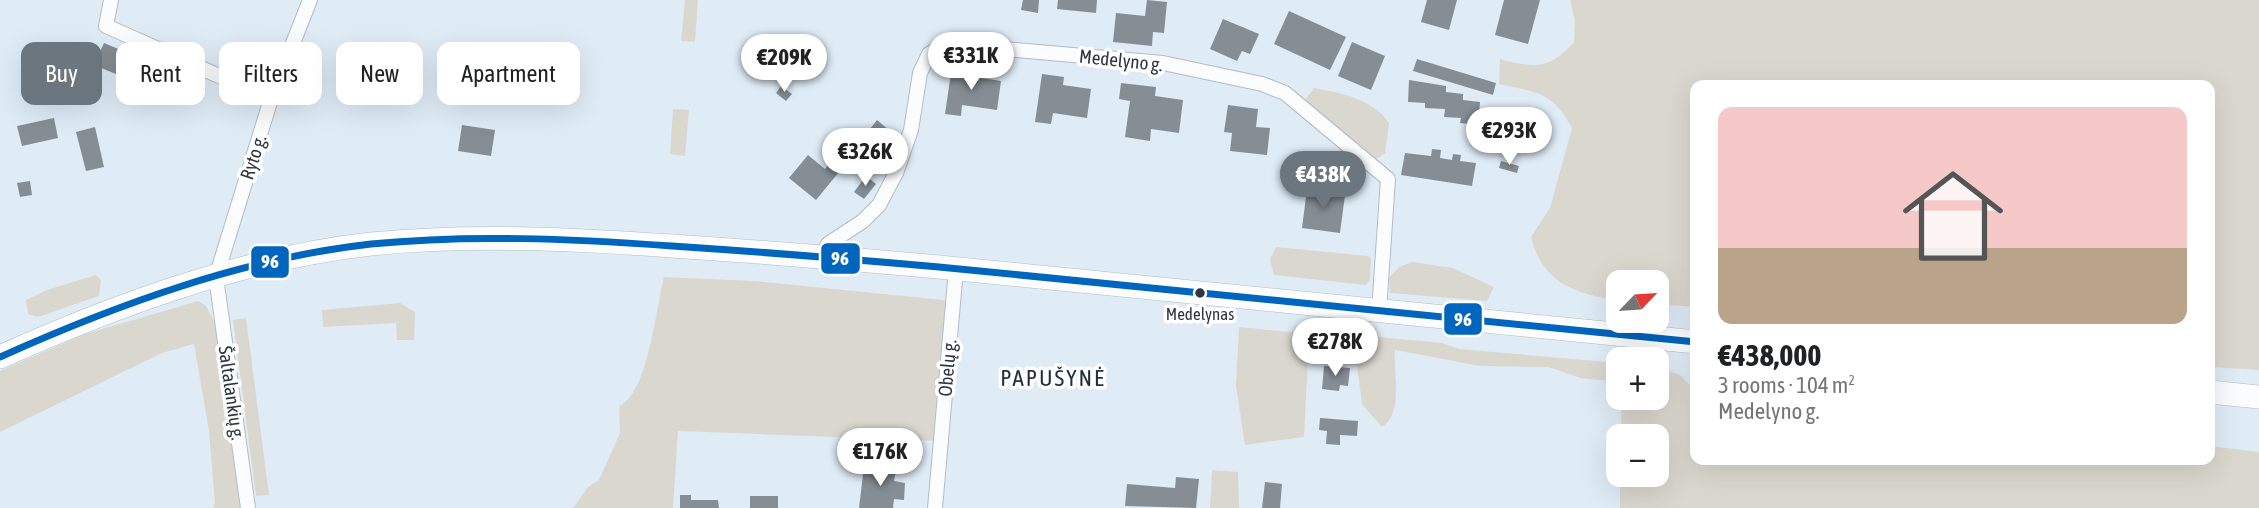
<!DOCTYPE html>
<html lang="en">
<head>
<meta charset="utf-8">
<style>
  :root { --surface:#fff; --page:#f2f2f2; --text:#202124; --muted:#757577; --accent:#6c767e }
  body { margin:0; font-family:"Asap Condensed",sans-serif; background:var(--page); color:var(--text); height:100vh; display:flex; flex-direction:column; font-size:26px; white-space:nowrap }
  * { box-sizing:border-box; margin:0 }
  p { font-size:23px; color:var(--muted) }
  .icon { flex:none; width:38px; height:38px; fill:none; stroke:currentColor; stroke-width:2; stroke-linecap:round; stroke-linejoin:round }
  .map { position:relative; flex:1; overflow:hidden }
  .details { position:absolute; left:1690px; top:80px; width:525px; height:385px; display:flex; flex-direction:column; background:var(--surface); border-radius:14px; box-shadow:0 7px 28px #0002 }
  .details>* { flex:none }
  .guide { position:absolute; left:21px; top:42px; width:665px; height:63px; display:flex; gap:14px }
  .needle { width:46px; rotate:65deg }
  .controls { position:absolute; left:1606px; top:270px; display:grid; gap:14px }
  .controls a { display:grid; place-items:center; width:63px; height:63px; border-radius:14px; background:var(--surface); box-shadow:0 7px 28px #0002; font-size:35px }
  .price { position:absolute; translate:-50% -60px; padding:0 16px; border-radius:24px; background:#fff; color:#222; font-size:23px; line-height:46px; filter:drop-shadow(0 2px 4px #0008) }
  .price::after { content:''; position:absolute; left:50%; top:42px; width:21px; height:16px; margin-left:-10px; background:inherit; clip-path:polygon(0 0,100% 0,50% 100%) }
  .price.current { background:var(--accent); color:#fff }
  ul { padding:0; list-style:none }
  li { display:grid; align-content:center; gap:14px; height:371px; padding:0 28px }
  li span { display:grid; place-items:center; height:217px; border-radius:14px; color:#555 }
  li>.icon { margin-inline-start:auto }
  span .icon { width:126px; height:126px; fill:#fffc; stroke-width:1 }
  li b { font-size:30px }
  .tag { padding:0 24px; border-radius:14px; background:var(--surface); box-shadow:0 7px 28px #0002; font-size:24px; line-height:63px }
  .tag.current { background:var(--accent); color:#fff }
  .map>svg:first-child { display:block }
</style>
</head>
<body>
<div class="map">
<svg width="2259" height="508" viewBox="0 0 2259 508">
  <rect width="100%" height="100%" fill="#dfecf6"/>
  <path fill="#dad8ce" d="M685,0H698L695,42L681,41Z
    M1570,0H2259V370L2210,367V86H1696V307L1657,304V282H1619V301C1574,293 1543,284 1531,237L1550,208L1572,128C1552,91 1538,93 1499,84L1500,59C1534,68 1549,70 1574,42L1575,20Z
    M1314,88C1342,93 1373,99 1389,123L1385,153L1376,159L1305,100Z
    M673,109L689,110L685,156L670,154Z
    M1276,247L1368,256L1371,259L1370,280L1366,285L1274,275L1270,259Z
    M1412,262L1453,268L1494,287L1487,301L1390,293L1389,278L1399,267Z
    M96,275L101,280L99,296L38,317L28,314L26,300L47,290Z
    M664,277L754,281L953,301L941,441L678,431L673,508H573L588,487L599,480L620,433L619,406C648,394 656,308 664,277Z
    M198,301L206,306L215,323L243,508H213L215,503L209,431L194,344L162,353L0,432V371L85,334Z
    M400,303L415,312L414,340H397L396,323L323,327L322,310Z
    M246,318L269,495L256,496L233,320Z
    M1239,327L1301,333L1309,339L1304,437L1245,445L1236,386Z
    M1326,332L1442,343L1459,349L1619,363V386L1612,381L1580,378L1549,367L1480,366L1395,350C1393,372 1404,413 1382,427L1362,404L1357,366L1332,361L1324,353L1317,352L1319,340Z
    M1657,367L1680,375L1696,391V460H2210V446L2259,452V508H1620V474H1657V436H1621L1622,397H1657Z
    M1212,470L1238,472L1239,508H1210Z"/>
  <path fill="#858e95" d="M1023,0H1039L1038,13L1021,10Z
    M1058,0H1097L1096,13L1057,9Z
    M1147,0L1167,2L1164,33L1153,32L1152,46L1113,42L1116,13L1145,16Z
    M1427,0H1457L1449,30L1421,22Z
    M1504,0H1540L1528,44L1495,35Z
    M1289,11L1346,37L1330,70L1274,44Z
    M1223,19L1259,34L1250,54L1242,51L1237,61L1210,49Z
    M1352,42L1385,56L1371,90L1338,76Z
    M104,43L149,62L140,84L94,65Z
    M1417,59L1496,83L1493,95L1413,71Z
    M952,66L976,70L975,77L1001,81L997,110L962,105L961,116L945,114Z
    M180,72L195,78L189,94L174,88Z
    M85,73L83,88L33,102L29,87Z
    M470,74L518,82L516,95L502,93L501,100L467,94Z
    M1042,74L1064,77L1063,85L1091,89L1087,118L1053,113L1051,124L1035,122Z
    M1409,80L1446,86V92L1463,94V100L1480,102L1478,125L1460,123L1461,118L1444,117L1445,109L1425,108V103L1408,102Z
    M1121,83L1156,87L1155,96L1183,100L1179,133L1151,129L1150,141L1125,137L1130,101L1119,99Z
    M781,86L792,94L786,101L776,93Z
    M1228,105L1258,109L1256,127L1270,128L1267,155L1230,151L1232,133L1224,132Z
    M54,118L58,138L22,146L17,126Z
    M877,120L894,134L878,153L862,139Z
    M462,125L495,130L491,156L458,151Z
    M95,127L104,167L86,171L76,132Z
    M1507,138L1526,144L1525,150L1505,145Z
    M1432,149L1441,150L1440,158L1452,160L1453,154L1461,155L1460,161L1476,163L1472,186L1401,175L1405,153L1431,156Z
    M808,155L825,169L829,164L839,172L816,200L789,178Z
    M1501,161L1519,166L1517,173L1499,168Z
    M866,176L876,184L864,199L854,192Z
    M30,181L32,195L20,197L17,183Z
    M1307,189L1345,195L1340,233L1302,228Z
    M1324,366L1350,368L1348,386L1340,385L1339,391L1322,389Z
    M1320,418L1358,421L1357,436L1340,435V445L1326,444L1327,431L1319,430Z
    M864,466L896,469L894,481L905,483L904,500L894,499L893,508H859Z
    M1176,477L1199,479L1196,508L1125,506L1127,484L1175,488Z
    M1265,482L1282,484L1280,508H1262Z
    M680,495H691V500H718L719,508H680Z
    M750,496H778V508H750Z"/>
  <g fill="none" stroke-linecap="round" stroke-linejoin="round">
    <defs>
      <path id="minor" d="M111,0L106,26L271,99
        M822,256L828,244L863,221L879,205L896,173L911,130L920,73L929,54L947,44L1163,63L1262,84L1285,93L1388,179L1379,311
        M248,508L216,277L271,99L310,0
        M935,508L956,269"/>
      <path id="primary" d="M0,357C116,305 244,258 371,244C471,234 572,239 672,246C762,252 850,259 939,267C1191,292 1444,317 1696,342
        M2210,392L2259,397"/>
    </defs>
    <use href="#minor" stroke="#b2bcc4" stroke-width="16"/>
    <use href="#primary" stroke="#b2bcc4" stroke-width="24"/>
    <use href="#minor" stroke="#fafcfe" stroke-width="14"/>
    <use href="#primary" stroke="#fafcfe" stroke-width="23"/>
    <defs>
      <path id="bus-1" d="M0,357C116,305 244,258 371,244C471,234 572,239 672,246C762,252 850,259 939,267C1191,292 1444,317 1696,342"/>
    </defs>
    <use href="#bus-1" stroke="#fff" stroke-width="12"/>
    <use href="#bus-1" stroke="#0065bd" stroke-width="7"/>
  </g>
  <circle fill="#2e373e" stroke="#fff" stroke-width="2.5" cx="1200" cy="293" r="6"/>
  <g text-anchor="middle" stroke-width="7" stroke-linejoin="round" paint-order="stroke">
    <g font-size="17" fill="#2e373e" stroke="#fff">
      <text x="1200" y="320">Medelynas</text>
    </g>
    <g font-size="19" fill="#2e373e" stroke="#fff">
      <text transform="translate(1121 60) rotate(6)" y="7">Medelyno g.</text>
      <text transform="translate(253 157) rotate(-72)" y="7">Ryto g.</text>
      <text transform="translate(947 368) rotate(-85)" y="7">Obelų g.</text>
      <text transform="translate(232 393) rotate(82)" y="7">Šaltalankių g.</text>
    </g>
    <g font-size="23" letter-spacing="2" fill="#1e303e" stroke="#fff">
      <text x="1053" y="386">PAPUŠYNĖ</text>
    </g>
  </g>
  <g stroke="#fff" stroke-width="2.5">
    <rect x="820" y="242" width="41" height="33" rx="7" fill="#0065bd"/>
    <rect x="250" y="245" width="40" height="34" rx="7" fill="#0065bd"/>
    <rect x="1443" y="302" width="40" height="34" rx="7" fill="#0065bd"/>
  </g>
  <g font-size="19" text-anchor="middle" font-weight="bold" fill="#fff">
    <text x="840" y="265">96</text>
    <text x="270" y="268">96</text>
    <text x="1463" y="326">96</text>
  </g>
</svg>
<div class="controls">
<a><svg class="needle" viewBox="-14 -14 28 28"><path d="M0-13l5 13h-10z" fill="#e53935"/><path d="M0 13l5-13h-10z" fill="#757577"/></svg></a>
<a>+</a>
<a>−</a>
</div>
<b class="price" style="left:971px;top:92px">€331K</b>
<b class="price" style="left:784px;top:94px">€209K</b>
<b class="price" style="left:1509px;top:167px">€293K</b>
<b class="price" style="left:865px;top:188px">€326K</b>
<b class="price current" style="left:1323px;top:211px">€438K</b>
<b class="price" style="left:1335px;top:378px">€278K</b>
<b class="price" style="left:880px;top:488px">€176K</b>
<div class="guide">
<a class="tag current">Buy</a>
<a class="tag">Rent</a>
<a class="tag">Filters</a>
<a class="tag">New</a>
<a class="tag">Apartment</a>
</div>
<section class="details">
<ul>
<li><span style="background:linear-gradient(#f6c9c9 65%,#b9a48a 0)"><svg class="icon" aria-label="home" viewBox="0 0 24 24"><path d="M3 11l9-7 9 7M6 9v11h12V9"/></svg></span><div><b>€438,000</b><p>3 rooms · 104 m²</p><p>Medelyno g.</p></div></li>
</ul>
</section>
</div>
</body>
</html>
